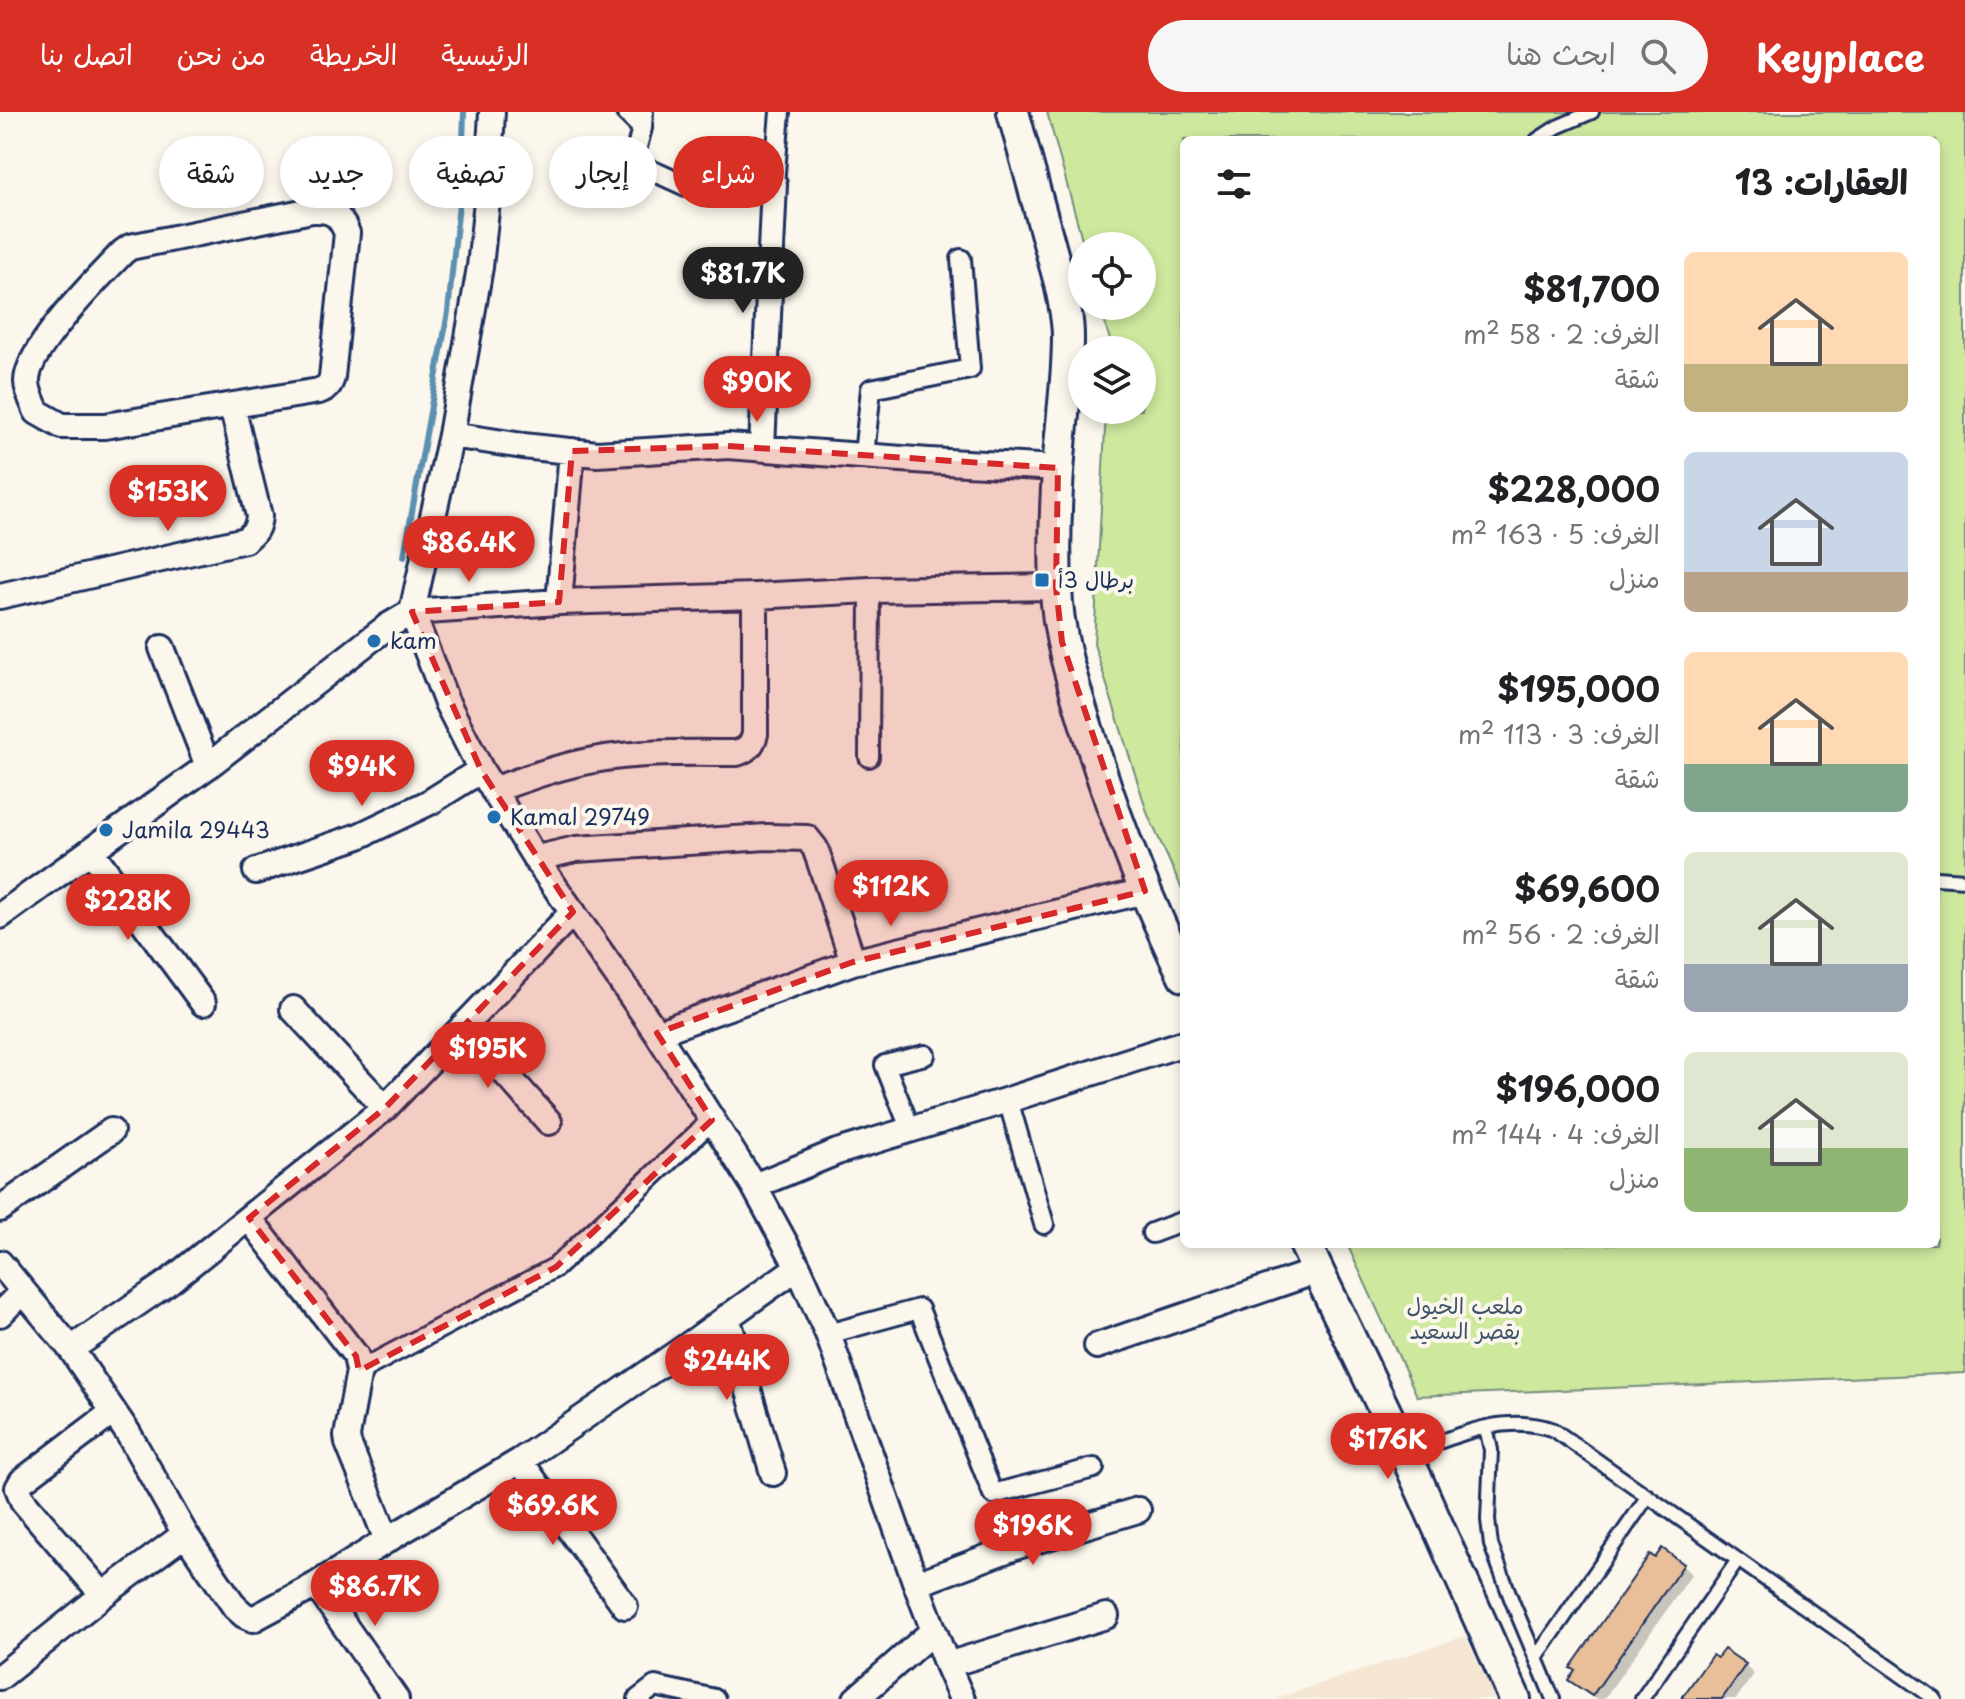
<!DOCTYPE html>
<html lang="ar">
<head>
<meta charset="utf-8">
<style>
  :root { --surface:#fff; --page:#f6f6f6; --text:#202124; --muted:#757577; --accent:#d93025 }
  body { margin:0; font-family:"Playpen Sans","Playpen Sans Arabic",sans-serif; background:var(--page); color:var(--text); direction:rtl; height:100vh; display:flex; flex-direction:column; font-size:30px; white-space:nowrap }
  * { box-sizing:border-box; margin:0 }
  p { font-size:26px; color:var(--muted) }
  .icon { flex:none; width:44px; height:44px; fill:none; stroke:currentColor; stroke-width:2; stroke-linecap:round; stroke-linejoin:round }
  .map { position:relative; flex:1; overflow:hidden; direction:ltr }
  .side { position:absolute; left:1180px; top:24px; width:760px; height:1112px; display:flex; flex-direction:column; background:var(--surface); border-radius:12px; box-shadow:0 4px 12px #0003; direction:rtl }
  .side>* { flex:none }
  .banner { position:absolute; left:24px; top:24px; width:760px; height:72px; direction:rtl; display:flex; gap:16px }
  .buttons { position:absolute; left:1068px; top:120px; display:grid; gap:16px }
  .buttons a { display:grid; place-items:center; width:88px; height:88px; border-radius:50%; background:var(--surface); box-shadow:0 4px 12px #0003; font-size:40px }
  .price { position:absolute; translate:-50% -68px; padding:0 18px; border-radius:28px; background:var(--accent); color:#fff; font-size:26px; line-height:52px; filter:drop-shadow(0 2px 4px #0008) }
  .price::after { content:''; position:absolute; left:50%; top:48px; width:24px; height:18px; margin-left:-12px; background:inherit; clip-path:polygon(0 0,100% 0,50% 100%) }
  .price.selected { background:#222; color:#fff }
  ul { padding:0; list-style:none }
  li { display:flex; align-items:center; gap:24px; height:200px; padding:0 32px }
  li span { display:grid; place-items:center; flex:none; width:224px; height:160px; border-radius:12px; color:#555 }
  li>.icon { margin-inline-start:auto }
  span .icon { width:96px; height:96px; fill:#fffc; stroke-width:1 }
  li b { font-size:34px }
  h2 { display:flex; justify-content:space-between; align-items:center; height:96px; padding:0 32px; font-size:34px }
  .chip { padding:0 28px; border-radius:36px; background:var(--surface); box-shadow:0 4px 12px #0003; font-size:28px; line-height:72px }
  .chip.selected { background:var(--accent); color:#fff }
  header { display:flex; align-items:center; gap:48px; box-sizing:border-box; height:112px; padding:0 40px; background:var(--accent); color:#fff }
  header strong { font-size:38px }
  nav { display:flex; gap:44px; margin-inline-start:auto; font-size:28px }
  .search { width:560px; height:72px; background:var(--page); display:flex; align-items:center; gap:20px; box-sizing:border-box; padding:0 28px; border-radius:44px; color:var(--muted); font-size:30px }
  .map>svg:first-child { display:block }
</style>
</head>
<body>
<header>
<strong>Keyplace</strong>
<div class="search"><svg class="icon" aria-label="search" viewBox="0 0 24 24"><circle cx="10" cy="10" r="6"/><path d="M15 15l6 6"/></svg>ابحث هنا</div>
<nav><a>الرئيسية</a><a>الخريطة</a><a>من نحن</a><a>اتصل بنا</a></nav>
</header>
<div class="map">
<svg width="1965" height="1587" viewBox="0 0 1965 1587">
  <rect width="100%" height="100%" fill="#fbf7ec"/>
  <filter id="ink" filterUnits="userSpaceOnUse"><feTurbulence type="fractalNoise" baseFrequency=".0125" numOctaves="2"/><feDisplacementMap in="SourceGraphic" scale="16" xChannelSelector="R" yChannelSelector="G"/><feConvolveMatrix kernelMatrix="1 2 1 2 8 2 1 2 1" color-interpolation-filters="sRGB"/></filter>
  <g filter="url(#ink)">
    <path fill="#f5e6d3" d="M1465,1524L1496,1587H1274Z"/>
    <path fill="#cee89e" stroke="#748c7e" stroke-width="2" d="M1047,0H1965V1261L1417,1284L1347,1132H1936V28H1184V781L1148,703L1094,532L1106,298H1142V238H1109L1110,228L1100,194H1142V134H1084Z"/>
    <path fill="#0003" d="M1683,1453L1692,1462L1604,1587H1595L1580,1577L1571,1568Z
      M1745,1554L1754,1562L1736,1587H1683Z"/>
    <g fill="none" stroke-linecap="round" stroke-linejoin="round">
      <path stroke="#5b90b0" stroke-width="6" d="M404,444L448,200L462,62L464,0"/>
    </g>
    <path fill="#e8bf98" stroke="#1b2f5e" stroke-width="2" d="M1662,1436L1684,1452L1592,1584L1568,1568L1575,1558L1570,1556L1650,1442L1655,1446Z
      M1724,1537L1746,1552L1722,1587H1681L1712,1543L1717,1546Z"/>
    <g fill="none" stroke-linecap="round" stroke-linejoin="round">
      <defs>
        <path id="service" d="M1537,28L1557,15L1592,0
          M1936,766L1965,768
          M1486,1315L1491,1338L1488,1408L1491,1433L1512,1489L1553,1587
          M1406,1343C1453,1325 1503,1300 1554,1318L1935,1587
          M1536,1546L1648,1384
          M1642,1587L1738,1448"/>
        <path id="pedestrian" d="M626,0L642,16L643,0
          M642,16L633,50L686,74L774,72L780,0
          M864,343L871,277L970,257L961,147
          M869,645L870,478
          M1008,988L1044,1112
          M910,1016L885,953L925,943
          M1152,1121L1184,1109
          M828,1222L919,1197L993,1382L1094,1356
          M359,1259L556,1155L712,1008
          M638,1587L655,1574L715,1587"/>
        <path id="minor" d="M492,0L487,89L480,155L470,214L451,323L412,500L446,589L481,658L537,749L657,921L754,1074L798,1155L828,1222L916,1472L947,1553L962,1587
          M312,98C332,97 339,102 347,121L332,265C330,273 327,276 319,279L105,314H62L37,300C33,291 27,279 27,270C26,237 99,165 123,140L130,135Z
          M451,323L523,334L597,342L728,334L929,349L1058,356
          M762,336L774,72
          M0,484L245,428C255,420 258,416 259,404L232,294
          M559,490L572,339
          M162,536L208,654
          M493,678C527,666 560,654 594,648C642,639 690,641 737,641C748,637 752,633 755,622V484
          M91,739L203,891
          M537,749L546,744L576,737L767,725L807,726L815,736L819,747L853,850
          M256,759L359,724L430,690L481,658
          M0,804L208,654L388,514L412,500L559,490L755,484L870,478L1056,475
          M293,897L385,996
          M463,914L549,1010
          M657,921L853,850L1145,779
          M754,1074L837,1040L1008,988L1184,931
          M0,1097L111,1019
          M249,1106L356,1244L359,1259L347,1324L348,1331L387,1428
          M0,1151L71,1237L128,1321L185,1422L235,1495L244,1503L253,1507L316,1473L387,1428L520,1349L683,1237L798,1155
          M0,1202L23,1179
          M727,1205L773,1361
          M1097,1234L1317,1159
          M71,1237L170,1169L385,996L573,800
          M520,1349L625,1494
          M916,1472L1015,1435L1138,1398
          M316,1473L396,1587
          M103,1483L23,1389L18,1376L22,1369L113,1300
          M947,1553L1106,1504
          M0,1565L103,1483L185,1422
          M856,1587L933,1519"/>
        <path id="tertiary" d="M1013,0L1060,171C1064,189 1068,207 1068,225C1068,262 1063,298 1060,334C1056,380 1054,427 1056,474C1057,520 1071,565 1085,610C1111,697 1144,782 1184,864
          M1305,1132L1406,1343L1515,1587"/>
      </defs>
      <use href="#service" stroke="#1b2f5e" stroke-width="18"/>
      <use href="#pedestrian" stroke="#1b2f5e" stroke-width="24"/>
      <use href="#minor" stroke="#1b2f5e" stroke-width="30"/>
      <use href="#tertiary" stroke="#1b2f5e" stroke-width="36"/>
      <use href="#service" stroke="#fbf7ec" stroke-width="12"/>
      <use href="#pedestrian" stroke="#fbf7ec" stroke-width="18"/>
      <use href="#minor" stroke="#fbf7ec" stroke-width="24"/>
      <use href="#tertiary" stroke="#fbf7ec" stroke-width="30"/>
    </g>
  </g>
  <path fill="#d62828" fill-opacity="0.2" stroke="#d62828" stroke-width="6" stroke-dasharray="16 10" stroke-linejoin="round" d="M728,334L1058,356L1056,475L1062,530L1145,779L853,850L657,921L712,1008L556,1155L359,1259L356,1244L249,1106L385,996L573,800L481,658L412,500L559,490L572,339Z"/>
  <g fill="#1f6fb2" stroke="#fbf7ec" stroke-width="3">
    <rect x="1034" y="460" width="16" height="16" rx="4"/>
    <circle cx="374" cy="529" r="8"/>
    <circle cx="494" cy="705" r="8"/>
    <circle cx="106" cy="718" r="8"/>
  </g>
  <g text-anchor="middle" stroke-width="8" stroke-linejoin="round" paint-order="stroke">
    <g font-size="22" fill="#1b2f5e" stroke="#fbf7ec" text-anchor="start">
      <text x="1058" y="476">برطال 3أ</text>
      <text x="390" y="537">kam</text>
      <text x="510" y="713">Kamal 29749</text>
      <text x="122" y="726">Jamila 29443</text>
    </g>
    <g font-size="22" fill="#3f546b" stroke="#fbf7ec">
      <text x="1465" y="1202">ملعب الخيول<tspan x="1465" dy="25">بقصر السعيد</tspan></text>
    </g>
  </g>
</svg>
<div class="buttons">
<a><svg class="icon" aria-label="locate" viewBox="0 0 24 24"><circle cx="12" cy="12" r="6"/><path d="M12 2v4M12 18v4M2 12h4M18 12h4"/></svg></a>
<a><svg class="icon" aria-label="layers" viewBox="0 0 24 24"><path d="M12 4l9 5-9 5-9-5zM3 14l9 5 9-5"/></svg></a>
</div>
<b class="price selected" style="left:743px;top:203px">$81.7K</b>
<b class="price" style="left:757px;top:312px">$90K</b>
<b class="price" style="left:168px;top:421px">$153K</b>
<b class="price" style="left:469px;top:472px">$86.4K</b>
<b class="price" style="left:362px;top:696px">$94K</b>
<b class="price" style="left:891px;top:816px">$112K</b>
<b class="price" style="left:128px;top:830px">$228K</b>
<b class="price" style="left:488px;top:978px">$195K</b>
<b class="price" style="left:727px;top:1290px">$244K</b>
<b class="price" style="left:1388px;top:1369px">$176K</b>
<b class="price" style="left:553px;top:1435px">$69.6K</b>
<b class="price" style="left:1033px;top:1455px">$196K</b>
<b class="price" style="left:375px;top:1516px">$86.7K</b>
<div class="banner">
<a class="chip selected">شراء</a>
<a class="chip">إيجار</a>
<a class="chip">تصفية</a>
<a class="chip">جديد</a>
<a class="chip">شقة</a>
</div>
<section class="side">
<h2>العقارات: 13<svg class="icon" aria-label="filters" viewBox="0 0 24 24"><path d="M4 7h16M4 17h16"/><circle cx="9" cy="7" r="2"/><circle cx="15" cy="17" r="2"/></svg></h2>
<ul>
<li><span style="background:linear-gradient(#ffd9b3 70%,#c2b280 0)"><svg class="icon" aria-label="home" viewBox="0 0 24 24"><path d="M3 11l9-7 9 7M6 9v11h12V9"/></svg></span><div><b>$81,700</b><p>الغرف: 2 · 58 m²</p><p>شقة</p></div></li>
<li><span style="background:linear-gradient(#c9d6e8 75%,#b9a48a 0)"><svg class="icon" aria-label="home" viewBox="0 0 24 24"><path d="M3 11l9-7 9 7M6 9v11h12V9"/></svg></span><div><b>$228,000</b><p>الغرف: 5 · 163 m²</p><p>منزل</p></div></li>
<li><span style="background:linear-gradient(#ffd9b3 70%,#7fa58c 0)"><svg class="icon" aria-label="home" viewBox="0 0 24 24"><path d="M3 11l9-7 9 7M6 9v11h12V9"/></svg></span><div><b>$195,000</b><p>الغرف: 3 · 113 m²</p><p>شقة</p></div></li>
<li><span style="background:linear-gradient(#dfe7d0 70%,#9aa5b1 0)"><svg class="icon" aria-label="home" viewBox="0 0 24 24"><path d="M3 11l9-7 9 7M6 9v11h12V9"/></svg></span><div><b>$69,600</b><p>الغرف: 2 · 56 m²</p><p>شقة</p></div></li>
<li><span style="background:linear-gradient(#dfe7d0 60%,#8fb573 0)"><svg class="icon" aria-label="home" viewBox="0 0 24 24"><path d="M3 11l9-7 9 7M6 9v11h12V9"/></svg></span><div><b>$196,000</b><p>الغرف: 4 · 144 m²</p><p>منزل</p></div></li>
</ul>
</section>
</div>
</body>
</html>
